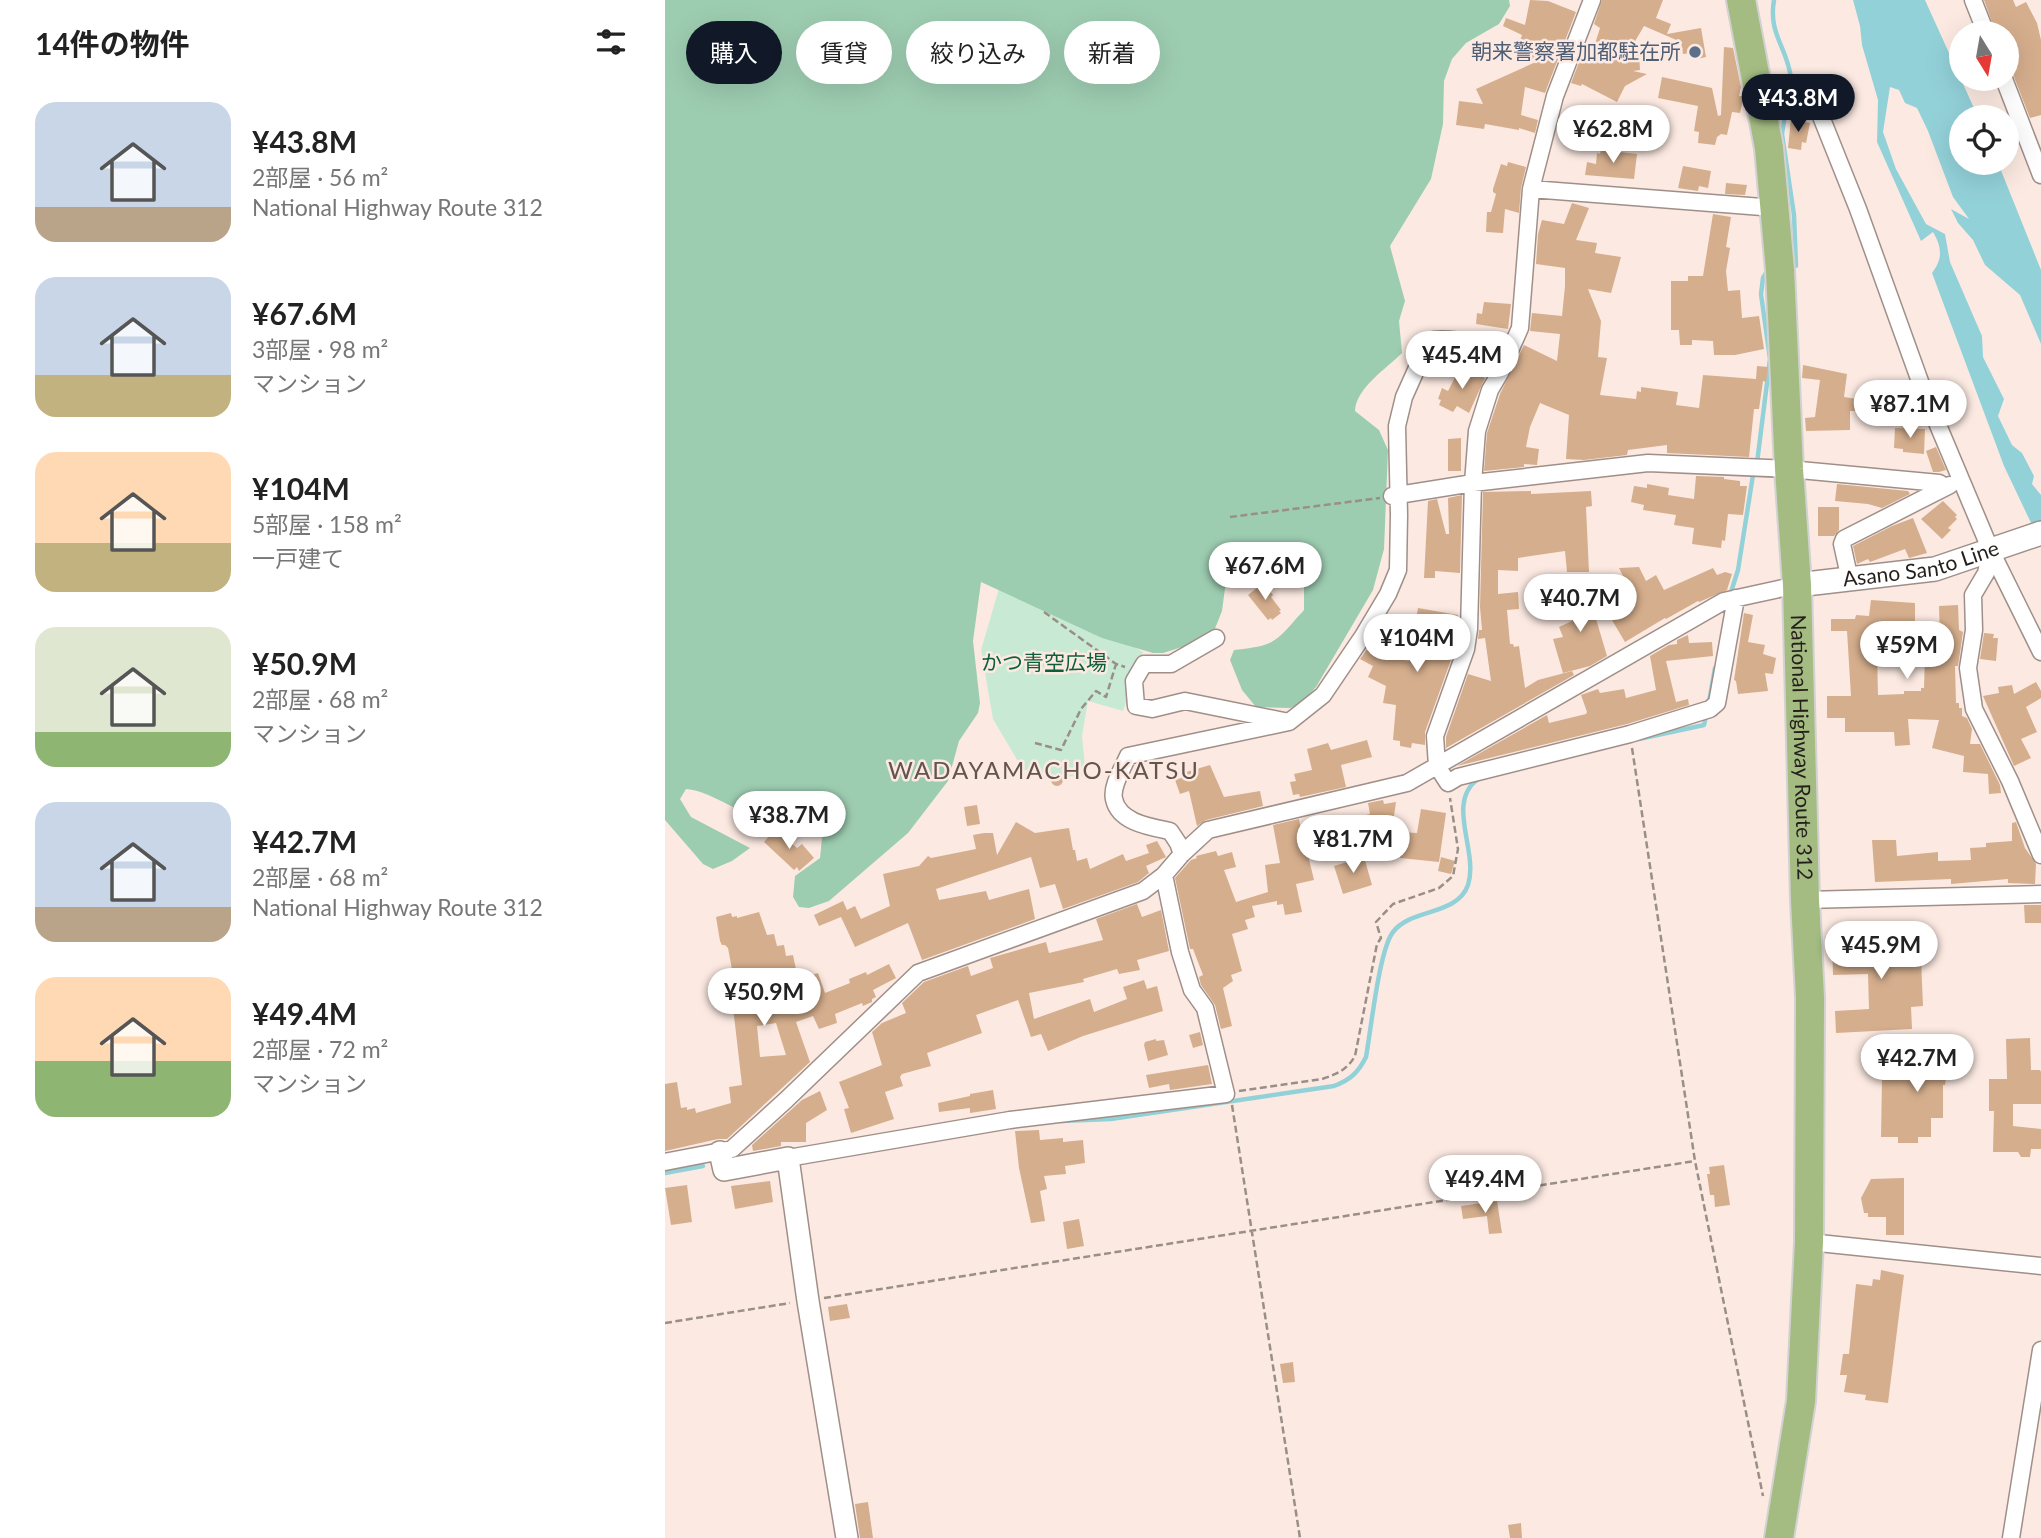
<!DOCTYPE html>
<html lang="ja">
<head>
<meta charset="utf-8">
<style>
  :root { --surface:#fff; --page:#f2f2f2; --text:#222; --muted:#767676; --accent:#111827 }
  body { margin:0; font-family:Lato,"Noto Sans JP",sans-serif; background:var(--page); color:var(--text); height:100vh; display:flex; flex-direction:column; font-size:26px; white-space:nowrap }
  * { box-sizing:border-box; margin:0 }
  p { font-size:23px; color:var(--muted) }
  .icon { flex:none; width:38px; height:38px; fill:none; stroke:currentColor; stroke-width:2; stroke-linecap:round; stroke-linejoin:round }
  .map { position:relative; flex:1; overflow:hidden }
  .details { display:flex; flex-direction:column; background:var(--surface); width:665px }
  .details>* { flex:none }
  .top-card { position:absolute; left:21px; top:21px; width:665px; height:63px; display:flex; gap:14px }
  .needle { width:46px; rotate:169deg }
  .controls { position:absolute; left:1284px; top:21px; display:grid; gap:14px }
  .controls a { display:grid; place-items:center; width:70px; height:70px; border-radius:50%; background:var(--surface); box-shadow:0 7px 28px #0002; font-size:35px }
  .price { position:absolute; translate:-50% -60px; padding:0 16px; border-radius:24px; background:#fff; color:#222; font-size:23px; line-height:46px; filter:drop-shadow(0 2px 4px #0008) }
  .price::after { content:''; position:absolute; left:50%; top:42px; width:21px; height:16px; margin-left:-10px; background:inherit; clip-path:polygon(0 0,100% 0,50% 100%) }
  .price.active { background:var(--accent); color:#fff }
  ul { padding:0; list-style:none }
  li { display:flex; align-items:center; gap:21px; height:175px; padding:0 35px }
  li span { display:grid; place-items:center; flex:none; width:196px; height:140px; border-radius:21px; color:#555 }
  li>.icon { margin-inline-start:auto }
  span .icon { width:84px; height:84px; fill:#fffc; stroke-width:1 }
  li b { font-size:30px }
  h2 { display:flex; justify-content:space-between; align-items:center; height:84px; padding:0 35px; font-size:30px }
  .pill { padding:0 24px; border-radius:32px; background:var(--surface); box-shadow:0 7px 28px #0002; font-size:24px; line-height:63px }
  .pill.active { background:var(--accent); color:#fff }
  main { display:flex; flex:1; min-height:0 }
  .map>svg:first-child { display:block }
</style>
</head>
<body>
<main>
<section class="details">
<h2>14件の物件<svg class="icon" aria-label="filters" viewBox="0 0 24 24"><path d="M4 7h16M4 17h16"/><circle cx="9" cy="7" r="2"/><circle cx="15" cy="17" r="2"/></svg></h2>
<ul>
<li><span style="background:linear-gradient(#c9d6e8 75%,#b9a48a 0)"><svg class="icon" aria-label="home" viewBox="0 0 24 24"><path d="M3 11l9-7 9 7M6 9v11h12V9"/></svg></span><div><b>¥43.8M</b><p>2部屋 · 56 m²</p><p>National Highway Route 312</p></div></li>
<li><span style="background:linear-gradient(#c9d6e8 70%,#c2b280 0)"><svg class="icon" aria-label="home" viewBox="0 0 24 24"><path d="M3 11l9-7 9 7M6 9v11h12V9"/></svg></span><div><b>¥67.6M</b><p>3部屋 · 98 m²</p><p>マンション</p></div></li>
<li><span style="background:linear-gradient(#ffd9b3 65%,#c2b280 0)"><svg class="icon" aria-label="home" viewBox="0 0 24 24"><path d="M3 11l9-7 9 7M6 9v11h12V9"/></svg></span><div><b>¥104M</b><p>5部屋 · 158 m²</p><p>一戸建て</p></div></li>
<li><span style="background:linear-gradient(#dfe7d0 75%,#8fb573 0)"><svg class="icon" aria-label="home" viewBox="0 0 24 24"><path d="M3 11l9-7 9 7M6 9v11h12V9"/></svg></span><div><b>¥50.9M</b><p>2部屋 · 68 m²</p><p>マンション</p></div></li>
<li><span style="background:linear-gradient(#c9d6e8 75%,#b9a48a 0)"><svg class="icon" aria-label="home" viewBox="0 0 24 24"><path d="M3 11l9-7 9 7M6 9v11h12V9"/></svg></span><div><b>¥42.7M</b><p>2部屋 · 68 m²</p><p>National Highway Route 312</p></div></li>
<li><span style="background:linear-gradient(#ffd9b3 60%,#8fb573 0)"><svg class="icon" aria-label="home" viewBox="0 0 24 24"><path d="M3 11l9-7 9 7M6 9v11h12V9"/></svg></span><div><b>¥49.4M</b><p>2部屋 · 72 m²</p><p>マンション</p></div></li>
</ul>
</section>
<div class="map">
<svg width="1376" height="1538" viewBox="0 0 1376 1538">
  <rect width="100%" height="100%" fill="#fceae2"/>
  <path fill="#c8ead5" d="M338,575L478,652L458,711L423,701L417,736L421,775L378,779L357,768L328,719L316,650Z"/>
  <path fill="#9dcdb1" d="M0,0H844L845,6L834,24L801,43L787,59L779,81L778,124L766,179L725,246L740,301L734,321L737,353C721,369 691,388 690,411L714,430L723,450L719,549L708,590L651,687L635,704L625,708L591,707L577,690L565,660L569,650C613,645 610,642 639,610V558L632,550L586,551L564,558L557,611L549,631L542,639L498,653H488L437,638L316,582L308,641L315,703L313,713L294,741L283,781L243,833L164,901L144,908L134,907L128,897L130,876L155,858L157,838C135,815 109,820 82,812C61,806 43,791 21,789L15,799L26,817L85,848L67,861L48,869L38,864L0,820Z"/>
  <path fill="#93d1d9" d="M1188,0H1260L1313,117H1297V163H1333L1376,270V344L1355,295L1320,265L1308,240L1293,223L1286,209L1304,219L1288,197L1263,131L1252,108L1240,103L1234,90L1225,87L1218,132L1231,169L1261,224L1280,234L1285,262L1317,336L1318,357L1339,399L1333,416L1347,445L1357,453L1369,476L1367,484L1376,495V544L1339,466L1267,273C1278,259 1277,247 1268,232L1256,241L1212,142L1213,100L1197,45L1195,26Z"/>
  <g fill="none" stroke-linecap="round" stroke-linejoin="round">
    <path stroke="#93d1d9" stroke-width="4.5" d="M1109,0C1103,34 1122,47 1126,78
      M1123,95L1117,134L1129,215L1131,266
      M1092,463L1105,359L1096,294L1098,278L1104,268
      M1066,592L1073,570L1088,475
      M1044,702L1050,668
      M974,739L1039,725L1040,721
      M397,1121L446,1119L669,1086C685,1080 693,1073 701,1057C706,1030 714,950 728,932C746,908 792,916 803,885C814,851 780,803 813,779
      M0,1173L38,1166"/>
  </g>
  <path fill="#d5ae8d" fill-rule="evenodd" d="M865,0L883,1L911,12L880,93L860,87L856,115L873,120L870,133L854,128V130L820,124L819,129L791,125L794,101L818,104L811,89L873,61L858,55L860,52L856,51L858,45L854,44L857,35L838,26L841,18L860,25Z
    M937,0H998L991,18L1006,24L1002,34L1036,28L1041,57L1028,60L1027,53L1018,54L1016,42L979,26L962,55L974,54L975,70L968,71L982,74L960,86L952,102L917,84L916,86L906,83L920,47L928,50L935,28L929,24Z
    M1319,0H1348L1351,7L1361,2L1372,23L1376,40V115L1365,118L1342,59V33H1331Z
    M1059,47L1068,48L1076,87L1074,96H1077L1078,100L1075,113L1067,112L1062,135L1056,134L1052,137L1050,145L1033,143L1034,132L1029,131L1033,106L993,98L997,77L1047,88L1053,116L1056,115Z
    M1126,119L1145,123L1141,143L1137,142L1136,150L1123,148Z
    M936,150L972,154L969,179L920,175L922,162L931,164L932,153L935,154Z
    M843,162L861,167L856,188L854,213L840,209L838,233L821,232L822,212H826L831,194L828,192V189L836,164L842,166Z
    M1018,166L1046,171L1043,188L1034,186L1033,191L1013,188Z
    M1061,183L1082,185L1080,195L1060,194Z
    M907,203L924,208L911,240L932,243L930,253L956,257L946,293L923,289L936,321L933,357L942,358L935,395L971,399L972,391L976,392V387L1013,392L1011,405L1034,408L1038,375L1091,379L1092,366L1103,367L1101,382L1098,381L1094,409H1089L1084,457L1002,453V445L963,450L962,455L919,460L901,459L904,415L875,403L865,427L861,447L874,449L872,465L859,464V467L819,471L822,433L835,394L859,345L892,361L895,334L865,331L867,313L897,316L900,286V268L871,264L873,234L877,220L899,224Z
    M1048,214L1066,217L1061,247L1065,248L1061,271L1063,291L1075,290L1077,318L1094,316L1099,349L1070,355H1049L1048,341L1027,340V345H1015L1014,330H1006V281H1023V276H1038Z
    M819,302L846,304L843,329L811,324L812,313L817,314Z
    M1138,365L1182,374L1179,397L1192,399V411H1185V430L1141,431L1140,418L1150,417L1155,380L1137,378Z
    M796,366L820,378L804,413L792,406L788,412L774,405L776,400L773,399L777,388L783,391Z
    M1230,428L1260,429L1259,454L1238,452V449L1229,448Z
    M796,438V471H783V439Z
    M1271,447L1281,470L1274,472H1268L1261,451Z
    M1031,476L1059,477V479L1075,481V486H1082L1078,515L1063,514L1060,541L1057,540L1056,548L1027,544L1029,528L1009,525L1011,515L978,510L979,505L966,502L969,486L982,488V484L1004,488L1003,495L1029,499Z
    M1172,484L1243,491L1245,494L1217,508L1203,504L1170,501Z
    M866,491V494L926,491L927,506L921,507L924,572H902L900,551L853,558V571L833,570V594L853,592L854,609L842,610L845,644H848L849,647L854,646L860,688L873,680L907,671L909,675L781,748V737L803,674L826,681L820,638L813,639L814,630H817L815,607L818,492Z
    M797,495L795,573L770,571V578H759L763,501L772,499L781,534H784L783,498Z
    M1278,501L1292,515L1290,517L1292,519L1283,528L1286,530L1277,539L1256,519Z
    M1153,507H1174V530L1169,536H1153Z
    M1248,518L1262,553L1244,558L1240,549L1205,562L1203,559L1192,564L1188,546L1227,526Z
    M974,567L981,581L991,575L999,590L1048,568L1052,575L1060,572L1067,574L1062,590L1034,602L1033,601L1001,619L1000,618L960,642L941,610L967,594L954,568Z
    M598,583L608,595L606,597L616,610L614,611L616,613L607,620L606,618L603,620L583,595Z
    M921,585L942,656L925,666L898,673L888,639L898,637L894,627L907,621V601H904L903,587Z
    M1206,600L1250,603V642L1275,641L1274,606L1293,605L1294,630L1298,632L1293,666H1290L1291,703H1294V708H1297V716L1302,718L1307,729L1305,744H1315L1335,785L1336,793L1324,794L1323,774L1298,772L1299,756L1267,748L1274,720L1243,719L1245,745L1230,746L1229,732H1180V718H1162V696H1186L1182,631H1166V619H1190L1191,615L1204,616ZM1212,653L1260,656L1259,688H1256V691H1239V694L1213,695Z
    M753,608L793,615L791,625L794,628L791,646L760,732V745L747,743L746,748L735,746V741L728,740L731,705L718,703L721,686L703,677L708,666L695,659L705,645L713,650L710,655L744,661Z
    M1079,613L1088,615L1083,642L1100,645L1098,654L1111,658L1108,674L1100,673L1103,691L1073,694L1071,681L1069,680Z
    M1319,633L1329,634L1328,638H1333L1331,661L1315,659Z
    M1023,635L1024,643L1047,642L1048,656L1001,661L1011,702L1023,699L1024,705L962,724L792,766L882,715L884,723L921,714L922,712L916,695L933,689L935,693L959,689L961,698L991,690L985,656L1004,645L1012,644V640Z
    M1371,682L1376,691V698L1361,707L1372,732L1356,739L1366,758L1349,766L1318,696L1334,693L1333,687L1347,685L1349,694Z
    M702,740L707,757L676,765L681,787L635,797L634,794L628,795L625,782L631,781L629,774L647,770L642,749L663,743L666,750Z
    M545,765L559,797L595,791L598,806L541,820L532,826L524,791L515,794L510,780L519,777L518,773Z
    M386 780a6 6 0 1 1 12 0a6 6 0 1 1-12 0Z
    M718,800L719,804L731,802L727,830L642,851L649,880L631,884L637,912L620,915L618,904L612,905V901L587,906L590,917L580,920L583,929L567,934L577,971L566,975L568,981L558,988L567,1026L556,1029L550,1005L536,985L534,977L538,975L528,949H525L510,878L526,860L532,858L531,856L551,851L553,856L567,852L571,867L559,870L571,902L603,892L600,865L615,863L608,825L634,819L636,831L705,814L703,803Z
    M312,805L315,824L302,826L299,807Z
    M756,809L781,813L774,862L735,858L737,845L734,832L752,833Z
    M351,822L370,833L404,828L408,850H410L412,861L422,858L425,869L458,854L461,861L484,853L481,845L492,841L501,857L481,866L484,873L473,882L398,909L390,884L375,888L366,857L271,889L274,900L321,891L324,900L364,889L370,919L257,960L243,923L190,947L176,917L154,926L149,915L178,901L182,910L190,906L196,919L225,906L218,874L254,866L263,856L266,858L311,849L308,835L319,833H328L332,855Z
    M1351,822L1360,848L1371,864L1370,884L1343,883V879L1286,884V879L1210,882L1207,840H1231L1232,856L1273,852V861L1306,860L1305,848L1321,847V843L1347,841V823Z
    M110,829L132,848L137,844L149,858L134,871L132,867L129,870L99,842Z
    M699,857L707,885L678,894L669,866Z
    M776,857L790,861L786,874L773,871Z
    M472,904L477,917L496,910L504,951L472,960L475,970L454,974L452,969L418,979L419,982L364,993L369,1019L425,999L429,1012L462,999L458,987L479,980L482,989L492,986L498,1011L418,1036L383,1051L376,1034L366,1037L353,1000L311,1015L317,1033L262,1053L266,1066L237,1074L235,1077L238,1086L220,1092L229,1119L186,1133L179,1109L184,1108L174,1082L217,1065L207,1032L217,1023L241,1013L237,1003L259,982L303,966L306,976L328,968L325,958L381,942L384,953L438,940L431,919Z
    M1359,905H1376V923H1360Z
    M94,912L102,935L109,934L112,946L119,945L121,956L128,955L133,979L153,973L160,993L185,983L184,979L201,972L202,975L224,964L231,978L208,990L211,997L207,999V1002L198,1006L197,1003L170,1014L172,1023L154,1029L148,1016L131,1022L145,1062L62,1139H53L0,1151V1084L12,1082L16,1108L22,1107V1110L30,1108L31,1113L66,1103L64,1087L77,1085L68,1007H74L63,948L60,945H57L55,941L51,917L66,913L67,917L72,916V918ZM114,974L124,1008L95,1017L92,979ZM111,1023L121,1055L95,1057L92,1026Z
    M1255,935L1258,1006L1246,1007L1247,1029L1171,1033L1170,1011L1204,1009L1203,974L1168,975L1167,938Z
    M535,1032L538,1045L528,1048L524,1035Z
    M1365,1038L1366,1070H1375L1376,1072V1104H1348V1126L1376,1129V1149H1366L1365,1157H1356L1353,1152H1328L1329,1111H1324V1079H1342L1341,1039Z
    M491,1039V1041L499,1040L503,1055L483,1061L479,1045L480,1042Z
    M1247,1041H1260V1045H1286V1048H1289V1077H1281L1280,1085H1278V1118H1266V1137H1253V1143H1233V1137H1216L1217,1079H1247Z
    M543,1065L547,1084L505,1090L504,1084L484,1088L481,1075Z
    M328,1090L331,1109L305,1113V1108L274,1112L273,1103L305,1096V1094Z
    M155,1091L162,1110L141,1123V1142H116V1146L88,1151L87,1145L137,1100Z
    M374,1130L375,1140L398,1138V1142L418,1140L420,1163L400,1166L401,1174L379,1176L382,1189L375,1191L380,1221L366,1223L354,1168L350,1131Z
    M1059,1165L1065,1205L1050,1207L1049,1195H1045L1042,1174H1045L1044,1167Z
    M1239,1178V1235H1221V1217H1203V1213H1199L1196,1198L1206,1179Z
    M105,1181L108,1202L70,1209L66,1186Z
    M22,1185L27,1222L6,1225L0,1188Z
    M832,1201L837,1233L824,1234L822,1216L798,1219L796,1206Z
    M414,1219L419,1246L402,1249L398,1222Z
    M1216,1270L1239,1275L1223,1403L1200,1400L1201,1395L1179,1392L1182,1375H1175L1178,1354H1184L1191,1284L1207,1286L1208,1279L1215,1280Z
    M182,1304L185,1318L165,1321L163,1307Z
    M628,1362L630,1382L618,1383L615,1364Z
    M203,1502L208,1538H195L190,1504Z
    M856,1523L857,1538H845L843,1525Z"/>
  <g fill="none" stroke-linecap="round" stroke-linejoin="round">
    <defs>
      <path id="minor" d="M927,0L890,96L866,189L855,328L835,373L825,390L812,431L808,483L804,629L801,649L770,736L772,766L783,783L793,777L965,734L1045,709L1052,703L1071,598
        M1308,0L1321,33
        M1339,79L1376,175
        M1093,86C1125,82 1140,85 1155,114L1193,209L1257,387L1326,551L1376,652
        M866,189L1110,208
        M727,496L808,483L983,463L1124,469L1274,483L1280,487
        M1326,551L1321,573L1308,595L1309,630L1303,668L1309,709L1345,781L1376,855
        M1185,580L1177,544L1179,539L1285,485
        M624,722L658,695L698,636L723,594L733,570L734,515L732,426L739,397L760,350L769,340C790,338 823,345 840,360
        M517,854L513,843L505,831C486,827 454,823 449,799C446,786 458,768 463,756L624,722L520,701L487,709L471,706L469,681L479,664H506L551,638
        M1140,900L1376,894
        M123,1158L345,1120L561,1094L540,1008L527,990L515,952L499,875
        M0,1162L67,1149L121,1100L253,973L478,891L499,875L517,854L543,830L742,783L1059,601L1132,585
        M1144,1242L1376,1266
        M1346,1538L1376,1350"/>
      <path id="tertiary" d="M55,1152L59,1170L123,1158L143,1301L182,1538"/>
      <g id="secondary">
        <path id="s1" d="M1132,585L1270,569L1376,533"/>
      </g>
      <g id="trunk">
        <path id="s2" d="M1076,0L1104,148L1115,270L1124,469L1132,585L1140,900L1145,998L1144,1242L1136,1401L1114,1538"/>
      </g>
    </defs>
    <use href="#minor" stroke="#9f8f88" stroke-width="19"/>
    <use href="#tertiary" stroke="#9f8f88" stroke-width="24"/>
    <use href="#secondary" stroke="#9f8f88" stroke-width="26"/>
    <use href="#trunk" stroke="#d3d2d2" stroke-width="32"/>
    <path stroke="#9a8e88" stroke-width="2.5" stroke-dasharray="7 3.5" stroke-linecap="butt" d="M565,517L715,498
      M379,612L451,664L460,667
      M370,743L396,750L416,709L431,691L441,697L451,664
      M967,748L1030,1161L1098,1496
      M574,1091L657,1079C672,1074 682,1070 690,1056L712,944L716,938L711,922L728,904L774,888L788,876L793,849L785,798
      M567,1105L635,1538
      M159,1298L1030,1161
      M0,1323L125,1303"/>
    <use href="#minor" stroke="#fff" stroke-width="16"/>
    <use href="#tertiary" stroke="#fff" stroke-width="21"/>
    <use href="#secondary" stroke="#fff" stroke-width="23"/>
    <use href="#trunk" stroke="#a4bc82" stroke-width="28"/>
  </g>
  <circle fill="#5c6f8a" stroke="#fceae2" stroke-width="2.5" cx="1030" cy="52" r="7"/>
  <g text-anchor="middle" stroke-width="5" stroke-linejoin="round" paint-order="stroke">
    <g font-size="21" fill="#4e5e75" stroke="#fceae2" text-anchor="end">
      <text x="1016" y="59">朝来警察署加都駐在所</text>
    </g>
    <g font-size="21" fill="#251f1c" stroke="#fceae2">
      <text dy="7" stroke="none"><textPath href="#s1" startOffset="126">Asano Santo Line</textPath></text>
      <text dy="7" stroke="none"><textPath href="#s2" startOffset="751">National Highway Route 312</textPath></text>
    </g>
    <g font-size="21" fill="#0d5f3c" stroke="#fceae2">
      <text x="379" y="670">かつ青空広場</text>
    </g>
    <g font-size="24" letter-spacing="2" fill="#63544e" stroke="#fceae2">
      <text x="379" y="779">WADAYAMACHO-KATSU</text>
    </g>
  </g>
</svg>
<div class="controls">
<a><svg class="needle" viewBox="-14 -14 28 28"><path d="M0-13l5 13h-10z" fill="#e53935"/><path d="M0 13l5-13h-10z" fill="#767676"/></svg></a>
<a><svg class="icon" aria-label="locate" viewBox="0 0 24 24"><circle cx="12" cy="12" r="6"/><path d="M12 2v4M12 18v4M2 12h4M18 12h4"/></svg></a>
</div>
<b class="price active" style="left:1133px;top:134px">¥43.8M</b>
<b class="price" style="left:948px;top:165px">¥62.8M</b>
<b class="price" style="left:797px;top:391px">¥45.4M</b>
<b class="price" style="left:1245px;top:440px">¥87.1M</b>
<b class="price" style="left:600px;top:602px">¥67.6M</b>
<b class="price" style="left:915px;top:634px">¥40.7M</b>
<b class="price" style="left:752px;top:674px">¥104M</b>
<b class="price" style="left:1242px;top:681px">¥59M</b>
<b class="price" style="left:124px;top:851px">¥38.7M</b>
<b class="price" style="left:688px;top:875px">¥81.7M</b>
<b class="price" style="left:1216px;top:981px">¥45.9M</b>
<b class="price" style="left:99px;top:1028px">¥50.9M</b>
<b class="price" style="left:1252px;top:1094px">¥42.7M</b>
<b class="price" style="left:820px;top:1215px">¥49.4M</b>
<div class="top-card">
<a class="pill active">購入</a>
<a class="pill">賃貸</a>
<a class="pill">絞り込み</a>
<a class="pill">新着</a>
</div>
</div>
</main>
</body>
</html>
